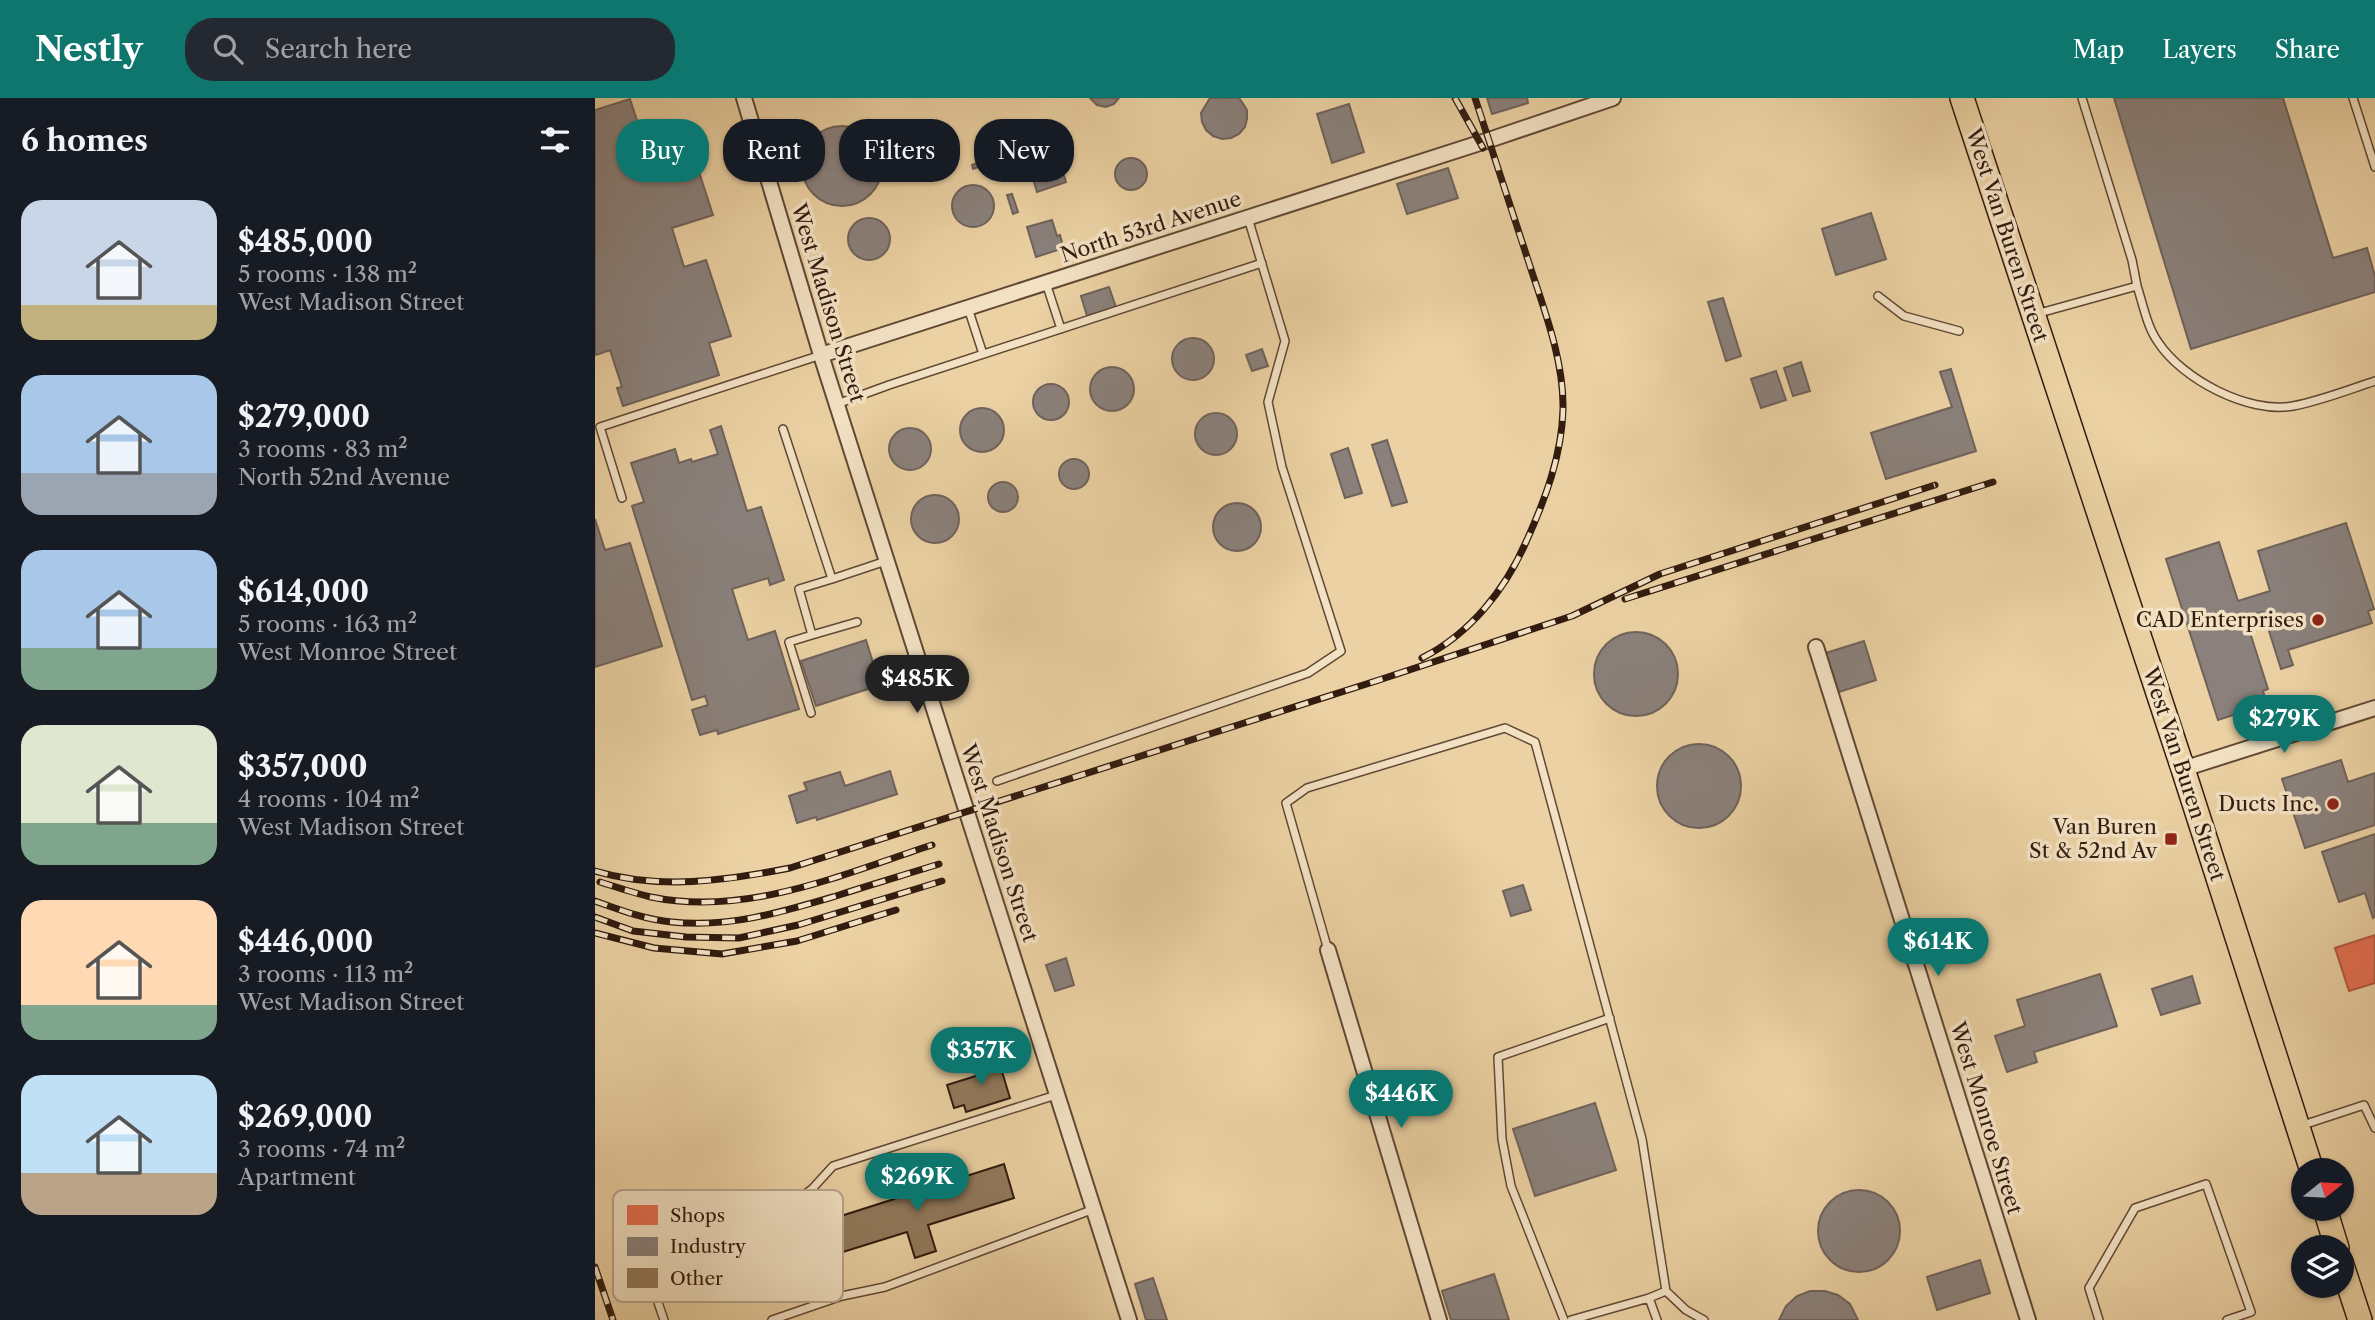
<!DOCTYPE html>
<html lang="en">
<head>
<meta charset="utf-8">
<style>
  :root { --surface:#171b24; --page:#242831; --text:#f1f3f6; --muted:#9ea1a6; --accent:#0f766e }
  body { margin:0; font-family:"Libre Caslon Text",serif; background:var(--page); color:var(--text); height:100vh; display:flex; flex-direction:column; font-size:26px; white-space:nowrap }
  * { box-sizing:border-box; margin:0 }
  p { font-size:23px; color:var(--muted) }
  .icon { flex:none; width:38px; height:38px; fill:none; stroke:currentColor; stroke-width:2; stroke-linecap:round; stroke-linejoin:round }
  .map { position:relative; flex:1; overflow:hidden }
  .drawer { display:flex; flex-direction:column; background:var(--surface); width:595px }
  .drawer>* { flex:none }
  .guide { position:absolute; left:21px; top:21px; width:665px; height:63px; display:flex; gap:14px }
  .needle { width:46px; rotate:72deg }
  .controls { position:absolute; left:1696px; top:1060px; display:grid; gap:14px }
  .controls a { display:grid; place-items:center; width:63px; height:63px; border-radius:50%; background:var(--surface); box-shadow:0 2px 5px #0004; font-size:35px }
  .price { position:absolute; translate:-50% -60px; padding:0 16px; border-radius:24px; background:var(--accent); color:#fff; font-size:23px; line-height:46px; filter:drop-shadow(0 2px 4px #0008) }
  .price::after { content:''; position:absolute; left:50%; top:42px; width:21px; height:16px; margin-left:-10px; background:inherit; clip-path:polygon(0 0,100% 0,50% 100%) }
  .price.active { background:#222; color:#fff }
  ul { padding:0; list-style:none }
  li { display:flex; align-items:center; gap:21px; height:175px; padding:0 21px }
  li span { display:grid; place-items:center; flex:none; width:196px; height:140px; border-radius:21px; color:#555 }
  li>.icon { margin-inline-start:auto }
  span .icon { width:84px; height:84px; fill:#fffc; stroke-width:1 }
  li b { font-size:30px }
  h2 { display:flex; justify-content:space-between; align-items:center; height:84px; padding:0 21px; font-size:30px }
  .pill { padding:0 24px; border-radius:28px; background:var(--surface); box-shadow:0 2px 5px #0004; font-size:24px; line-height:63px }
  .pill.active { background:var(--accent); color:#fff }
  header { display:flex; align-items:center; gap:42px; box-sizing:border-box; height:98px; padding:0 35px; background:var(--accent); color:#fff }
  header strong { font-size:33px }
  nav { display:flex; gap:38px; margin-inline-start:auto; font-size:24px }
  .search { width:490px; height:63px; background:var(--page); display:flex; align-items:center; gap:18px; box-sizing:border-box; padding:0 24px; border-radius:28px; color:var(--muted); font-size:26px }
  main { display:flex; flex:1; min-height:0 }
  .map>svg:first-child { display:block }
</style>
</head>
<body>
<header>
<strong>Nestly</strong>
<div class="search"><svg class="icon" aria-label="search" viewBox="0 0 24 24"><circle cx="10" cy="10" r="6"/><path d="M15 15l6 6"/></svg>Search here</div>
<nav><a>Map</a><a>Layers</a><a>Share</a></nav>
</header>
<main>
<section class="drawer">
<h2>6 homes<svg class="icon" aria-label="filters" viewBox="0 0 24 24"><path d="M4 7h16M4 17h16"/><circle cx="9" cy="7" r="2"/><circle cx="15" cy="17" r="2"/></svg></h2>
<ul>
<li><span style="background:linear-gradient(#c9d6e8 75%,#c2b280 0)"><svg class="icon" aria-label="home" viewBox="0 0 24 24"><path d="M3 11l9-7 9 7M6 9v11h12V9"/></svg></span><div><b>$485,000</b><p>5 rooms · 138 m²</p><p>West Madison Street</p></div></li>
<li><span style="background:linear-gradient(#a9c7e8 70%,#9aa5b1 0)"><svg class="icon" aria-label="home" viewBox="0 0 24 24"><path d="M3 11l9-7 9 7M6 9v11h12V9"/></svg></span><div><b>$279,000</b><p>3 rooms · 83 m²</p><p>North 52nd Avenue</p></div></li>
<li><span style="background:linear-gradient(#a9c7e8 70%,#7fa58c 0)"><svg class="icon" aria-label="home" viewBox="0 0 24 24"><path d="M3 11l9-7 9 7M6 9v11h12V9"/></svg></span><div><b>$614,000</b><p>5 rooms · 163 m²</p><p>West Monroe Street</p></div></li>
<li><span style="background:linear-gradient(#dfe7d0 70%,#7fa58c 0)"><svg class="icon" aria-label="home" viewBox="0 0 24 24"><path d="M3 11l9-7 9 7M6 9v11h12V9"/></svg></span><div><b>$357,000</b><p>4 rooms · 104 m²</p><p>West Madison Street</p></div></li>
<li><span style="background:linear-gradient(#ffd9b3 75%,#7fa58c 0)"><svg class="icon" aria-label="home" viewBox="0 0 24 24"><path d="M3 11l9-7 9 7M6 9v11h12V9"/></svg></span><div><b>$446,000</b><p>3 rooms · 113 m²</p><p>West Madison Street</p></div></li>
<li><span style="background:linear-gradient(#bfe0f5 70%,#b9a48a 0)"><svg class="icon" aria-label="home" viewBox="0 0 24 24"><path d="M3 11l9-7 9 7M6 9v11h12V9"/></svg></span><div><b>$269,000</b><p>3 rooms · 74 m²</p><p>Apartment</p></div></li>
</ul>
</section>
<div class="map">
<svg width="1780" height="1222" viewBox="0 0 1780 1222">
  <rect width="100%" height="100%" fill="#ebd1a3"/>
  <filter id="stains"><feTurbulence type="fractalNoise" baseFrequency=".00286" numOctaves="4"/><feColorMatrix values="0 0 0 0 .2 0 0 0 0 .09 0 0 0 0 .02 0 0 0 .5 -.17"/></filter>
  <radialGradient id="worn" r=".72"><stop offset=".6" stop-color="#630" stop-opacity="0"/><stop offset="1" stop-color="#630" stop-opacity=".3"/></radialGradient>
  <path fill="#e76f51" stroke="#b1563d" stroke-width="2" d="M1780,837V885L1754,893L1740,850Z"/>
  <path fill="#8a817c" stroke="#70625b" stroke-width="2" d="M495,0H524L519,6L511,9L502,7Z
    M615,0H644L647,4L652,12V21L650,29L644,36L636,40L627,41L618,38L611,32L607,24L606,15Z
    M892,0H932L933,5L897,16Z
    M1519,0H1688L1738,160L1772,150L1780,178V194L1596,251Z
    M35,1L49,44L90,31L118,117L77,130L89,169L111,162L136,238L114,245L124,277L28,308L22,290L27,289L15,252L1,257L0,254V12Z
    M754,6L769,54L737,65L722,16Z
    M207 68a40 40 0 1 1 80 0a40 40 0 1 1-80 0Z
    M461,52L471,84L442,94L432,61Z
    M520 76a16 16 0 1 1 32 0a16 16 0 1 1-32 0Z
    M388,63L389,67L378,71L377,67Z
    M853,70L863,100L812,116L802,86Z
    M357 108a21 21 0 1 1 42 0a21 21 0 1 1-42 0Z
    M417,96L423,114L418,116L412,97Z
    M1276,115L1291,161L1241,177L1227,131Z
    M253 141a21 21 0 1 1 42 0a21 21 0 1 1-42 0Z
    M457,122L462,138L465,137L468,148L465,149L466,151L441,159L432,129Z
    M514,189L521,209L492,218L486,198Z
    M1128,200L1146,258L1131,263L1113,204Z
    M577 261a21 21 0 1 1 42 0a21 21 0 1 1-42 0Z
    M667,251L673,268L657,273L651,257Z
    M1206,264L1215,293L1198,298L1189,270Z
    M495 291a22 22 0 1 1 44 0a22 22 0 1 1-44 0Z
    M1356,271L1381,353L1291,381L1276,335L1357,309L1345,274Z
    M1181,273L1191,302L1166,310L1156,281Z
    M438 304a18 18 0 1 1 36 0a18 18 0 1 1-36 0Z
    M365 332a22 22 0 1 1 44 0a22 22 0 1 1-44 0Z
    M600 336a21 21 0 1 1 42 0a21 21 0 1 1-42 0Z
    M126,328L152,413L166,409L189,482L175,487L173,480L137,491L153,542L180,533L204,611L123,636L122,632L105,637L97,612L113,607L110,598L97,602L37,408L49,404L36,365L80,351L84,365L96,361L97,364L123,356L115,332Z
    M294 351a21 21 0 1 1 42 0a21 21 0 1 1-42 0Z
    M792,342L812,404L797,408L777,347Z
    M753,350L767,395L750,400L736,356Z
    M464 376a15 15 0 1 1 30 0a15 15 0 1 1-30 0Z
    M393 399a15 15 0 1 1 30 0a15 15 0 1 1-30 0Z
    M316 421a24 24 0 1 1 48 0a24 24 0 1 1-48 0Z
    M618 429a24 24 0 1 1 48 0a24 24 0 1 1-48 0Z
    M0,421L10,452L35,445L67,548L0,569Z
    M1751,425L1779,511L1773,513L1777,525L1693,552L1698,567L1686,571L1668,514L1650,519L1673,591L1668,593L1672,606L1623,622L1571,461L1624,444L1643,503L1675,493L1663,453Z
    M999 576a42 42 0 1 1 84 0a42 42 0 1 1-84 0Z
    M271,542L285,587L221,608L206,563Z
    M1269,543L1281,582L1244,594L1231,555Z
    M1062 688a42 42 0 1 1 84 0a42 42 0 1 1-84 0Z
    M1746,662L1753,684L1780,675V727L1710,750L1687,681Z
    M295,673L302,696L222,722L221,719L202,725L194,698L212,692L209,685L245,674L250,688Z
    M1780,736V819L1778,820L1770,795L1744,804L1727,754Z
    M928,787L936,812L916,818L908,793Z
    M471,860L479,887L460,893L451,867Z
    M1505,876L1522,928L1439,954L1442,964L1412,974L1400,938L1430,928L1422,902Z
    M1597,878L1605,905L1566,917L1557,891Z
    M1000,1005L1021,1072L940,1098L918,1031Z
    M1223 1133a41 41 0 1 1 82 0a41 41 0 1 1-82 0Z
    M1385,1162L1395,1195L1342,1212L1332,1179Z
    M899,1176L914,1222H856L847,1193Z
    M558,1180L572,1222H551L540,1186Z
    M1215,1193H1230L1243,1197L1255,1206L1263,1222H1184L1191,1208L1202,1198Z"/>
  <path fill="#927a5c" stroke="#321b0f" stroke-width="2" d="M402,957L415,1000L371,1014L369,1007L359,1010L352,987L384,977L380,964Z
    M409,1066L419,1100L333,1127L341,1153L320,1160L312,1134L235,1158L224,1125Z"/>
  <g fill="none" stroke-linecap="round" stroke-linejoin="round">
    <defs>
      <path id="lane" d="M1487,0L1537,162L1542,188
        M1758,0L1780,69
        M451,185L466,231
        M1283,198L1309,218L1364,233
        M373,210L388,256
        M1441,216L1542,188C1548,206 1552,229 1563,244C1587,281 1653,316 1698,308C1725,303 1753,292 1780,283
        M242,306L294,287L667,165
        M188,331L237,481L291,463
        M27,400L5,329L226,257
        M237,481L204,491L217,537L262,524
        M216,615L194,544L217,537
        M402,683L713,575L746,553L687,369L673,304L690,243L653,120
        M733,852L691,705L712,690L910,630L940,644L1047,1041L1071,1193
        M461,997L238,1068L217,1091L210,1128L220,1160L231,1185L247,1198L290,1189L499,1111
        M1705,1028L1769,1007L1780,1030
        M69,1222L56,1184L120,1161L217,1091
        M177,1222L247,1198
        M969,1222L916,1088L907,1041L903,959L1015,920
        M976,1222L1054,1200
        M1062,1222L1054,1200L1071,1193L1091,1212L1109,1222
        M1504,1222L1494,1190L1540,1110L1611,1086L1656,1214L1632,1222"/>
      <path id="street" d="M149,0L226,257L534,1222
        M226,257L894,42L1018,0
        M1221,549L1433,1222
        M1588,671L1780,610
        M733,852L844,1222"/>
      <path id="primary" d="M1367,0L1588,671L1717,1073
        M1730,1111L1742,1150
        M1746,1164L1765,1222"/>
    </defs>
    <use href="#lane" stroke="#604834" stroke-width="10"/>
    <use href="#street" stroke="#604834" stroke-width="18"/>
    <use href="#primary" stroke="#321b0f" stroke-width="26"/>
    <use href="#lane" stroke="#f2e1c3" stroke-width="7"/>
    <use href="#street" stroke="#f2e1c3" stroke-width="14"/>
    <use href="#primary" stroke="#ebd1a3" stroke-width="23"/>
    <defs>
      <path id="rail" d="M860,0L888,50
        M1030,501L1398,384
        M827,560C875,536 910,492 931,444C950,402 967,357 968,311C969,261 948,209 933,162C915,108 898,54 880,0
        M0,773C65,792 129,783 195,770L784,582L977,518L1065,476L1340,387
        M5,784C21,789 39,795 56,799C152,819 248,776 337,747
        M0,803C25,812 51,822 77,824C135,830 187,814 241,798C275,787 309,777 344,766
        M0,819L38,833L91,839L144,840L203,827L347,783
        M0,835L59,850L127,856L202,843L301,812
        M0,1169L18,1222"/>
    </defs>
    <use href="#rail" stroke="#321b0f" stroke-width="7"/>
    <use href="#rail" stroke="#f2e1c3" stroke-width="4.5" stroke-dasharray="13" stroke-linecap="butt"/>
  </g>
  <g fill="#8f2418" stroke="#f2e1c3" stroke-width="2.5">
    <circle cx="1723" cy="522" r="7"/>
    <circle cx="1738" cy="706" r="7"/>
    <rect x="1569" y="734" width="14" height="14" rx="3.5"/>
  </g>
  <g text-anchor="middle" stroke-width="7" stroke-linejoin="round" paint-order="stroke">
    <g font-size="21" fill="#321b0f" stroke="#f2e1c3">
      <text transform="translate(556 129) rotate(-18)" y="7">North 53rd Avenue</text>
      <text transform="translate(1412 137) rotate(72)" y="7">West Van Buren Street</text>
      <text transform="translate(233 205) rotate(73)" y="7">West Madison Street</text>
      <text transform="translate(1589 676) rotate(72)" y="7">West Van Buren Street</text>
      <text transform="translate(404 745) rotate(72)" y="7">West Madison Street</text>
      <text transform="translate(1391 1020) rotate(73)" y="7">West Monroe Street</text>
    </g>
    <g font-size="21" fill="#321b0f" stroke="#f2e1c3" text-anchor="end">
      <text x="1709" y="529">CAD Enterprises</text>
      <text x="1724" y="713">Ducts Inc.</text>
      <text x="1562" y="736">Van Buren<tspan x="1562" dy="24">St &amp; 52nd Av</tspan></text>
    </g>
  </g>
  <rect x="18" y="1092" width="230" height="112" rx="10" fill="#f2e1c3" stroke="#b8a68d" stroke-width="2"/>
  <rect x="32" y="1107" width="31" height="20" fill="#e76f51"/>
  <rect x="32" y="1139" width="31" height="19" fill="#8a817c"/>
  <rect x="32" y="1170" width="31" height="20" fill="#927a5c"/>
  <g font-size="19" fill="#321b0f">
    <text x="75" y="1124">Shops</text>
    <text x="75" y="1155">Industry</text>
    <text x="75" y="1187">Other</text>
  </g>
  <rect width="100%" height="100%" filter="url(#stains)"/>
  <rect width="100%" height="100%" fill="url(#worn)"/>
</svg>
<div class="controls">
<a><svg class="needle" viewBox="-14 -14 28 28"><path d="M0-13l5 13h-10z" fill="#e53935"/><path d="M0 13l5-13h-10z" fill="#9ea1a6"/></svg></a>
<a><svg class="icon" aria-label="layers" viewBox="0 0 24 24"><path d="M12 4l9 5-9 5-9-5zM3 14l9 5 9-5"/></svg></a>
</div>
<b class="price active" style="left:322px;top:617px">$485K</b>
<b class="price" style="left:1689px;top:657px">$279K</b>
<b class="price" style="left:1343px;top:880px">$614K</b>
<b class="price" style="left:386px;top:989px">$357K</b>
<b class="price" style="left:806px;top:1032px">$446K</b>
<b class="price" style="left:322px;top:1115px">$269K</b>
<div class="guide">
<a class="pill active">Buy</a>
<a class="pill">Rent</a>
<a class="pill">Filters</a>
<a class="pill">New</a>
</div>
</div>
</main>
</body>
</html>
